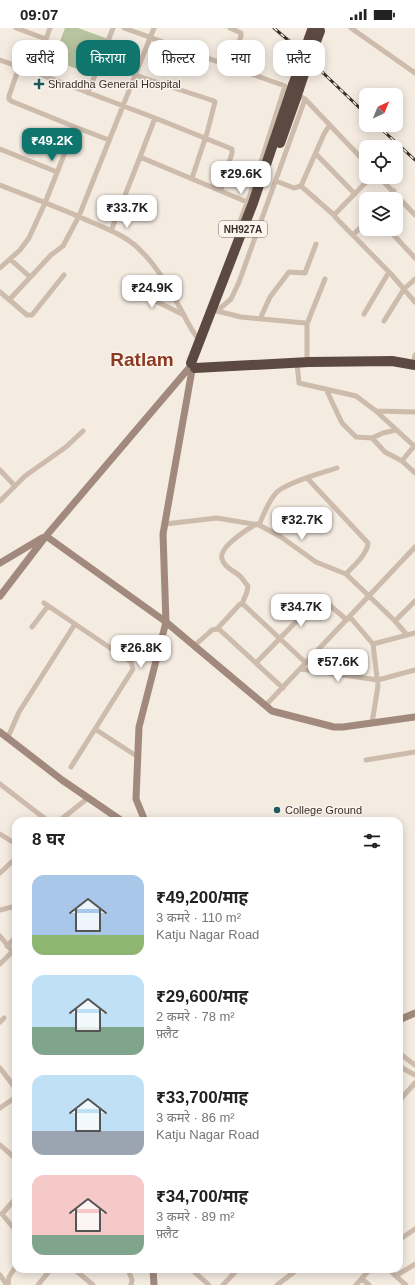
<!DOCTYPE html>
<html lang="hi">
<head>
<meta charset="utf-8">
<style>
  :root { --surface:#fff; --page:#f2f2f2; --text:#222; --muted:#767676; --accent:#0f766e }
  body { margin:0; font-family:Helvetica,"Noto Sans Devanagari",sans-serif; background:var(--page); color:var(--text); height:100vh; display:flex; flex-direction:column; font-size:15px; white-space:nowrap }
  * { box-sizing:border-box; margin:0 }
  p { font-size:13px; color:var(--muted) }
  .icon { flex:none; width:22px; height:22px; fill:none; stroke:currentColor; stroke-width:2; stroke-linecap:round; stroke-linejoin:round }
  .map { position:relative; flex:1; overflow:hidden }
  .drawer { position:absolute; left:12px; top:789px; width:391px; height:456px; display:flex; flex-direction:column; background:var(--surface); border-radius:12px; box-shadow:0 2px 10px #0003 }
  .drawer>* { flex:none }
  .banner { position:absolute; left:12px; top:12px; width:391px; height:36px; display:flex; gap:8px }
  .needle { width:26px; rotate:44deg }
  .tools { position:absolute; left:359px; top:60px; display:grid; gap:8px }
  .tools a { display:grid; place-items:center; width:44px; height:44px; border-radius:8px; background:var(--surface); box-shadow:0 2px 10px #0003; font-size:20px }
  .price { position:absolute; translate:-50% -34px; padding:0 9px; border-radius:8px; background:#fff; color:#222; font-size:13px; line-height:26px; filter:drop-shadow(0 1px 2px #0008) }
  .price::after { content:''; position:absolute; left:50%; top:24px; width:12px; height:9px; margin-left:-6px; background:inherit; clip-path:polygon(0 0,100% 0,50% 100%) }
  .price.current { background:var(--accent); color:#fff }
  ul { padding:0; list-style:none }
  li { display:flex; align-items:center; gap:12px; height:100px; padding:0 20px }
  li span { display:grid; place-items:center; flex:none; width:112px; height:80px; border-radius:12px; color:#555 }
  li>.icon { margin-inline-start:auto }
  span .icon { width:48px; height:48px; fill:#fffc; stroke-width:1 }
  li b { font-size:17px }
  h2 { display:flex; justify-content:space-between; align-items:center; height:48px; padding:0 20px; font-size:17px }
  .tag { padding:0 14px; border-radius:12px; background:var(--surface); box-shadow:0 2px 10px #0003; font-size:14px; line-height:36px }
  .tag.current { background:var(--accent); color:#fff }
  .status { display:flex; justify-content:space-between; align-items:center; height:28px; padding:0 20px; background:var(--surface); direction:ltr }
  .status svg { height:11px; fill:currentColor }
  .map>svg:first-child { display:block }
</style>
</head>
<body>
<div class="status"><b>09:07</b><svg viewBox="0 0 49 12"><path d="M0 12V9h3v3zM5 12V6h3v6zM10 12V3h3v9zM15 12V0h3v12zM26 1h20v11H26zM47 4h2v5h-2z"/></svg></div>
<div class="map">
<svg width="415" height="1257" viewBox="0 0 415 1257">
  <rect width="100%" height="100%" fill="#f4ebe1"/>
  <path fill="#b8c4a0" d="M65,0H78L108,11L96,48L53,32Z"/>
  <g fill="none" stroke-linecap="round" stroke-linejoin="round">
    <path stroke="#cdbbac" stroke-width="5" d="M16,0L46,11
      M50,0L34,44L155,90L140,129
      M124,0L285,58L305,71L366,135
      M230,0L241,5V8L231,39
      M351,0L415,45
      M0,32L34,44
      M19,39L9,68V71L11,73L75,99L109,112
      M135,47L214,73L215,74L207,105L192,150
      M88,65L113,0
      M155,90L232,121V125L221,162
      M0,121L57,144
      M316,126L355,166
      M371,149L334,187L336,190L391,246L415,274
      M379,149L415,187
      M276,153L294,160L301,158L324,106L329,98
      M0,157C30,169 61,180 91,194C110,202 129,209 143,225C157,239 171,263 180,280C186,291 191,302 199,312
      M301,158L334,187
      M387,171L394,163
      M388,201L415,230
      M111,203L140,129L247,174
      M235,207L255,153L285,58
      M353,207L366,194
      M10,231L30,249
      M0,240L20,222L29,210L45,175L75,99
      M127,259L184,287
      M0,264L27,287H32L64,247
      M9,272L51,227L63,218L79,188L154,0
      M217,283L231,271L239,254L305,71
      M217,283L241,289L305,295L307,297V334
      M364,286L389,244
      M260,291L270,269L289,244L305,245L316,216
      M384,293L404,261L415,251
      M307,296L325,251
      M414,332L415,327
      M297,335L299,355L356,368L376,383L415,419
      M326,361L342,395L356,409L372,410L385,424L402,433L415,445
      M376,383L415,384
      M372,410L383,405L396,402
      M402,433L414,418
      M0,442L15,458
      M307,450L368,515C367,527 353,538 346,546
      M0,473L25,448L66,419L83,403
      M165,496L217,490L259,497L281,509L316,534L346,546L395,593L407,607
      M259,497C264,486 268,473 277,464C288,454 322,445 337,440
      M44,575L131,634L133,641L71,739
      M242,576L247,564L248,558C245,555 243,551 240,548C234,543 224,539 222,531C218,519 248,501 256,496
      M350,589L373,616L378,658L372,695
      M395,593L415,573
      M32,599L48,578
      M217,601L240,576L244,577L306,635
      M373,616L415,605
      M194,618L212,602L217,601L220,602L283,660
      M256,635L320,569L347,592
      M301,641L378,652L415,642
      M265,678L415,519
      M95,701L138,729
      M8,709L19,684L75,596
      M366,732L415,724
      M0,756L48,793
      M59,793L88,770
      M0,806L16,816
      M0,845L16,830
      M0,882L16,878
      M0,908L16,928
      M7,918L16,909
      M0,936L12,924
      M0,994L4,990
      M399,1025L415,1037
      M399,1038L415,1047
      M0,1040L16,1061
      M399,1073L415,1055
      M0,1080L16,1069
      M0,1117L16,1131
      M16,1170L2,1186L16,1203
      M399,1212L415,1201
      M74,1241L93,1257
      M128,1241L132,1252L131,1257
      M191,1241L209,1257
      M388,1241L406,1257
      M0,1247L7,1257
      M396,1248L415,1236
      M362,1251L369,1257
      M8,1257L9,1249L16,1238
      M38,1257L51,1241
      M223,1257L238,1241
      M277,1257L298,1241
      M356,1257L370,1241"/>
    <path stroke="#a18a7d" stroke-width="7" d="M46,508L166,594L272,683L334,699H343L415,689
      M0,535L42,510
      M0,568L46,508L189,340
      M0,704L62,752L122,793
      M145,793L136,771L139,699L166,594L163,506L192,342
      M399,992L415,985
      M153,1241L154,1257"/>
    <path stroke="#5c4a42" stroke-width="10" d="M293,57L300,38
      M299,61L306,40
      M280,115L296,70
      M191,335L253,175L290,66
      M195,340L309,334L392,333L415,337"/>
    <defs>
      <path id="rail" d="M274,0L295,18L366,86
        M377,97L415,132"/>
    </defs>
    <use href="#rail" stroke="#3b302b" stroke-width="3"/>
    <use href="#rail" stroke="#fbf5ee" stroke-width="1.5" stroke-dasharray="4.5" stroke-linecap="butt"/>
    <path stroke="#5c4a42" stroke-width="10" d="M300,36L312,2
      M306,40L320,3
      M290,66L293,57
      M296,70L299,61"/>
  </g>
  <g fill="#1f5a5e" stroke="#fbf5ee" stroke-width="1.5">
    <path d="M37 50h4v4h4v4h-4v4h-4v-4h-4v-4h4z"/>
    <circle cx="277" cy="782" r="4"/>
  </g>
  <g text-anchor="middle" stroke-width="3" stroke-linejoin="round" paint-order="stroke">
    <rect fill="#fbf5ee" stroke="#756b66" stroke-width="1" x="219" y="193" width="48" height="16" rx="3"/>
    <g font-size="10" font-weight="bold" fill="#3b302b">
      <text x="243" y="205">NH927A</text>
    </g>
    <g font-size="11" fill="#3b302b" stroke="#fbf5ee" text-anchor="start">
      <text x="48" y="60">Shraddha General Hospital</text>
      <text x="285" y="786">College Ground</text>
    </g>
    <g font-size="19" font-weight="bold" fill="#8c3b22" stroke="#fbf5ee">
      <text x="142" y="338">Ratlam</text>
    </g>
  </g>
</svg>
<div class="tools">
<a><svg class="needle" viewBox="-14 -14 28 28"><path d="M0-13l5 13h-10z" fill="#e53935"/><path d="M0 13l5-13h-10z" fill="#767676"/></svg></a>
<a><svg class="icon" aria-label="locate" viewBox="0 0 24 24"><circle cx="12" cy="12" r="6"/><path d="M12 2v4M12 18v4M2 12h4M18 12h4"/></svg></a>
<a><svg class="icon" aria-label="layers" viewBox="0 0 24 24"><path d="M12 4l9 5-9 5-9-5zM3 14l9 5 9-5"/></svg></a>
</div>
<b class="price current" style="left:52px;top:134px">₹49.2K</b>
<b class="price" style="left:241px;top:167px">₹29.6K</b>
<b class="price" style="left:127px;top:201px">₹33.7K</b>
<b class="price" style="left:152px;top:281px">₹24.9K</b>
<b class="price" style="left:302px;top:513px">₹32.7K</b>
<b class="price" style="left:301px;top:600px">₹34.7K</b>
<b class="price" style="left:141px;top:641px">₹26.8K</b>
<b class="price" style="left:338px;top:655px">₹57.6K</b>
<div class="banner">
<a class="tag">खरीदें</a>
<a class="tag current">किराया</a>
<a class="tag">फ़िल्टर</a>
<a class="tag">नया</a>
<a class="tag">फ़्लैट</a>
</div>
<section class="drawer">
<h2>8 घर<svg class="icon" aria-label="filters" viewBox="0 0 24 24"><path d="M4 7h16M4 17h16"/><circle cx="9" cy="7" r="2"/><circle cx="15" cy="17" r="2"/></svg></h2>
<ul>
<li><span style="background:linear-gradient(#a9c7e8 75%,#8fb573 0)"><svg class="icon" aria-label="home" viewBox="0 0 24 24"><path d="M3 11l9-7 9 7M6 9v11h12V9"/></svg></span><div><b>₹49,200/माह</b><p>3 कमरे · 110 m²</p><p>Katju Nagar Road</p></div></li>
<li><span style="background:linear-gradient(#bfe0f5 65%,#7fa58c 0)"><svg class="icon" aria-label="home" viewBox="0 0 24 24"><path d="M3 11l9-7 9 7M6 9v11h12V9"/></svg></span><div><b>₹29,600/माह</b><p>2 कमरे · 78 m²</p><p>फ़्लैट</p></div></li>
<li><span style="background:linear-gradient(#bfe0f5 70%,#9aa5b1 0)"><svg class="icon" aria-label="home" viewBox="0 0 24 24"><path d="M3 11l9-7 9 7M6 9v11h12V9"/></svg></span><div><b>₹33,700/माह</b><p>3 कमरे · 86 m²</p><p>Katju Nagar Road</p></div></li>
<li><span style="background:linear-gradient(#f6c9c9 75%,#7fa58c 0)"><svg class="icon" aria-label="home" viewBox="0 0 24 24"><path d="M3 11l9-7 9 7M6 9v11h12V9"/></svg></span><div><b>₹34,700/माह</b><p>3 कमरे · 89 m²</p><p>फ़्लैट</p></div></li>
</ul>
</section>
</div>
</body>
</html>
